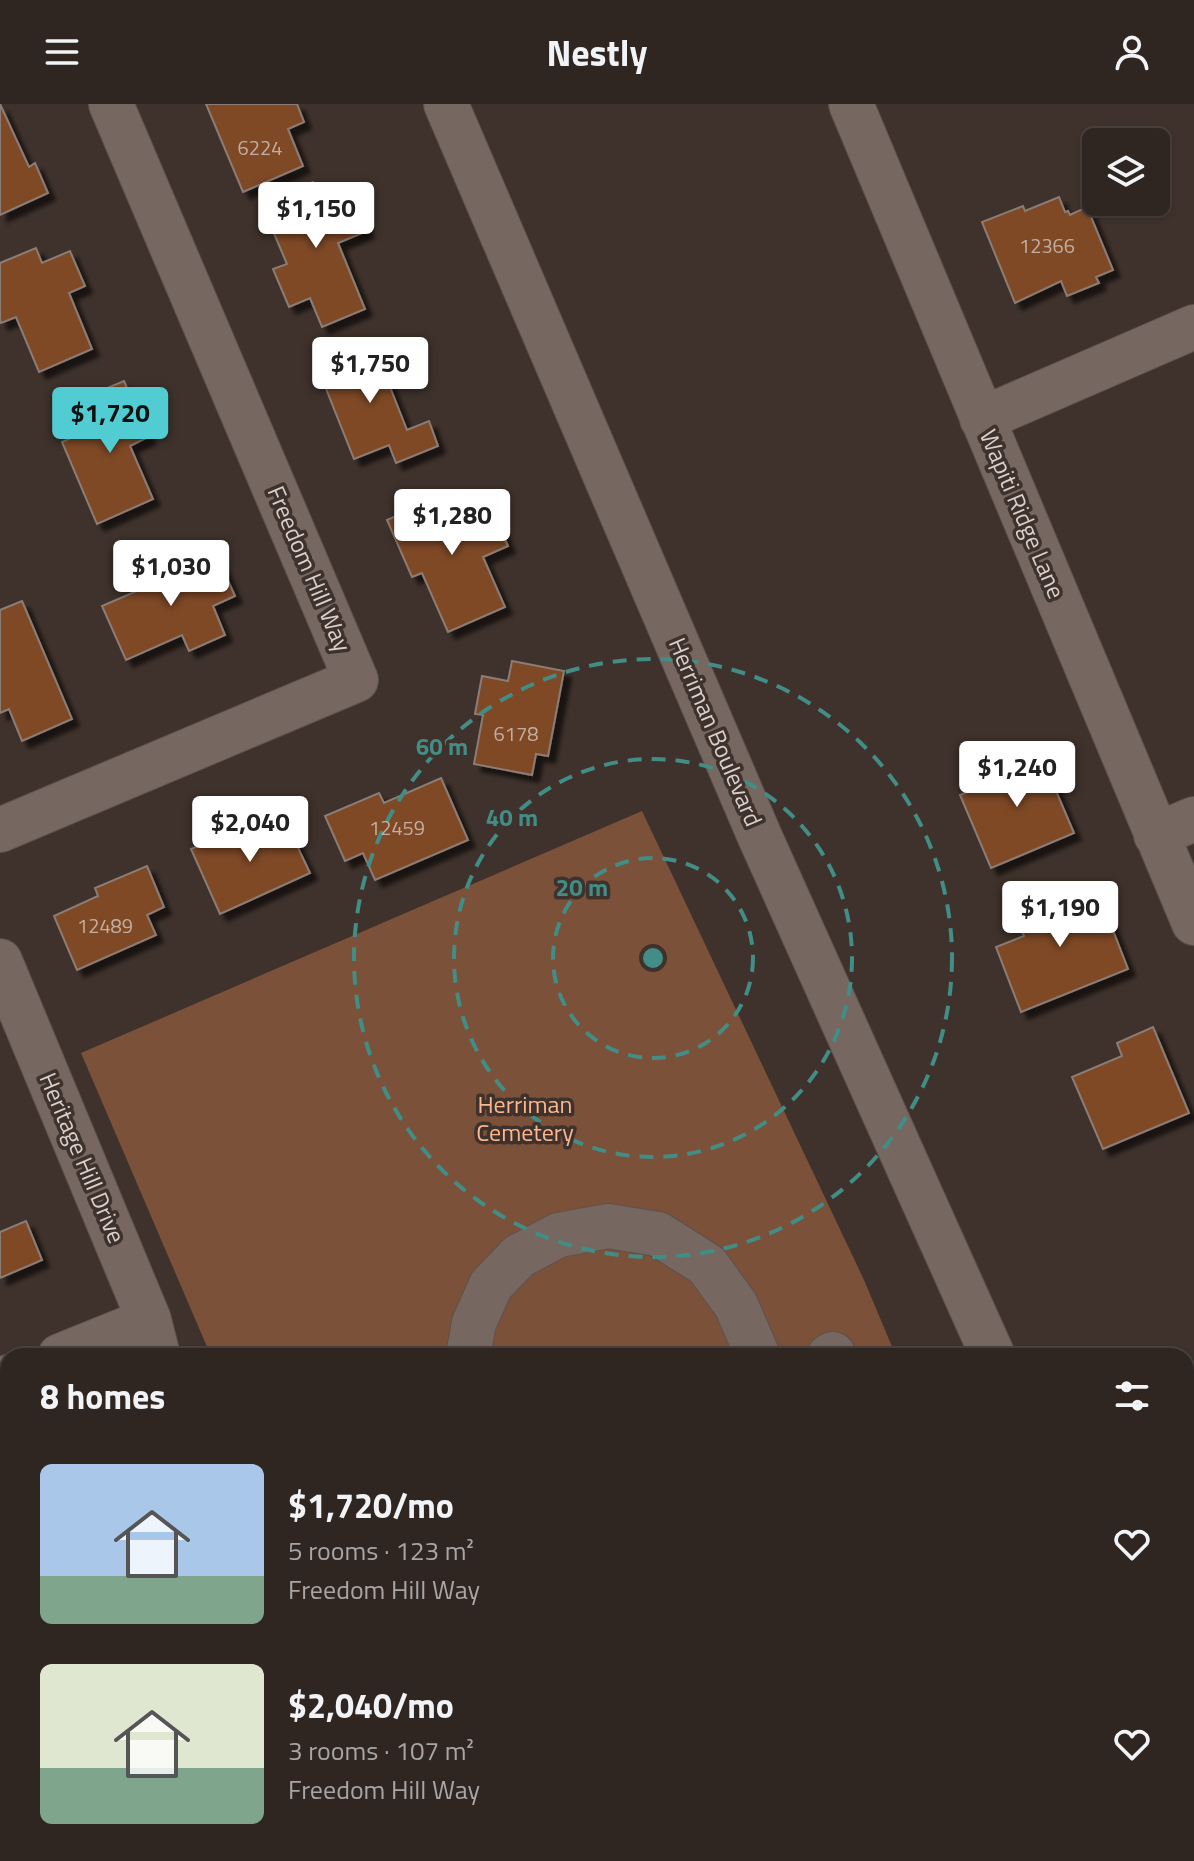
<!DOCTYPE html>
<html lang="en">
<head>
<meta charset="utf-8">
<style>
  :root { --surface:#2f2621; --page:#372e2a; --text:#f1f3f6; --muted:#a7a5a5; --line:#4a433f; --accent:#51ccd3 }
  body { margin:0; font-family:"Titillium Web",sans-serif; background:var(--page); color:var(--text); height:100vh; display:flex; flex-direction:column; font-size:30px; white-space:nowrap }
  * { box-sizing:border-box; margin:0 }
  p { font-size:26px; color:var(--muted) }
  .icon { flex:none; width:44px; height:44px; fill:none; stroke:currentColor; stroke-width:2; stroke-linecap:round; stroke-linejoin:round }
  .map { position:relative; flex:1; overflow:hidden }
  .details { position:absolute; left:0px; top:1244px; width:1194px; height:514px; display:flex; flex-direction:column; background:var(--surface); border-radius:24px 24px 0 0; box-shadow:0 2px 6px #0004,0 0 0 2px var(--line) }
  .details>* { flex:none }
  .fabs { position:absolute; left:1082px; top:24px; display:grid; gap:16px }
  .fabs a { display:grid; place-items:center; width:88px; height:88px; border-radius:12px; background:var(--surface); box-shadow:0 2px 6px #0004,0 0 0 2px var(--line); font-size:40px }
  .price { position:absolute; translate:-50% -68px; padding:0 18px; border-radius:8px; background:#fff; color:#222; font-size:26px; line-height:52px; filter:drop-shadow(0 2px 4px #0008) }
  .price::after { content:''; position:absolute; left:50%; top:48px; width:24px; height:18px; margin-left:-12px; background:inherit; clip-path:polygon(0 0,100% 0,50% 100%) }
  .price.current { background:var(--accent); color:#111 }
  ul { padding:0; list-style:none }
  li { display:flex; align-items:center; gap:24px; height:200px; padding:0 40px }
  li span { display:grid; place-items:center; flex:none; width:224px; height:160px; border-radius:12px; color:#555 }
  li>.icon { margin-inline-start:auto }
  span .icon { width:96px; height:96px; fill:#fffc; stroke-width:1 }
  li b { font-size:34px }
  h2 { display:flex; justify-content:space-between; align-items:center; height:96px; padding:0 40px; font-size:34px }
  header { display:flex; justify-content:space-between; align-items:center; height:104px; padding:0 40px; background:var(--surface); font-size:36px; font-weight:700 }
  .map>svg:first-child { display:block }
</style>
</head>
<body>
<header><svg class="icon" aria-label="menu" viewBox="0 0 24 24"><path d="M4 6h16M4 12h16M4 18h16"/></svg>Nestly<svg class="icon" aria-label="person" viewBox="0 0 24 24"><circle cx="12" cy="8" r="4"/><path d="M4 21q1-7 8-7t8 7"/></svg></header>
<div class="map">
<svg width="1194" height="1757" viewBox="0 0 1194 1757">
  <defs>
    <filter id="shadow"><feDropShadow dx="7" dy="7" stdDeviation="2" flood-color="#0009"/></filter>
  </defs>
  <rect width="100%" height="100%" fill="#3f322c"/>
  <path fill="#7b5139" d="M642,707L864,1176L896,1252H211L81,949Z
    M245,1750H1110L1113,1757H247Z"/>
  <path fill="#7f4826" stroke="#8b7d75" stroke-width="2" filter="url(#shadow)" d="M0,0L29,63L35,59L48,89L0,111Z
    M206,0H297L304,18L288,25L303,62L243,88Z
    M313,78L321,96L349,84L367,127L338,139L365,205L322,223L310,194L289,203L273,165L287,160L261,99Z
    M1059,93L1065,108L1068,107L1070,111L1087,103L1113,166L1096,173L1099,179L1067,192L1061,177L1015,199L982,118L1023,102L1025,107Z
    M36,144L42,159L70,147L85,182L69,189L92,245L39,268L16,213L1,219L0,216V159Z
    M371,235L407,326L429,317L438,342L396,359L389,341L354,355L315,257Z
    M124,277L148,333L130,342L153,395L97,420L62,338L95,323L83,294Z
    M456,386L470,418L493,408L508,442L483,453L505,503L448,528L422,469L412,473L387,416Z
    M178,449L186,468L218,454L235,492L213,502L225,531L189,547L182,531L126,556L102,502L158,478L151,461Z
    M22,497L72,615L22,637L9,605L0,609V506Z
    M512,557L564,567L548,652L536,650L532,671L474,660L483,611L475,610L482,572L508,577Z
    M1036,640L1074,729L991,764L960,691L1007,671L1001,655Z
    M441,674L468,736L375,776L363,749L345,757L325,712L379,689L384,699Z
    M284,714L310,769L220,810L191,745L238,725L242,732Z
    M147,762L164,803L147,811L156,831L77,866L54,812L98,792L95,784Z
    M1083,782L1091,802L1102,798L1128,865L1021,908L996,843L1024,832L1014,809Z
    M1153,923L1189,1009L1103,1045L1072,973L1122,952L1117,939Z
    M26,1117L42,1156L0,1174V1128Z
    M8,1371V1410L0,1390V1374Z
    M39,1750H105L108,1757H42Z"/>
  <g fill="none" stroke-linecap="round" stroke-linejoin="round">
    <defs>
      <path id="minor" d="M446,0L760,733L993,1252
        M851,0L1194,819
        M982,315L1194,223
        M0,726L356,576L111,0
        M1156,731L1194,715
        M0,857L149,1216L158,1252
        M60,1252L149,1216
        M468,1252L474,1219L491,1181L519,1152L559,1131L608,1122L658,1130L707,1161L736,1201L758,1252
        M829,1252L833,1250
        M0,1276L8,1273
        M1186,1670L1194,1687
        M215,1750L217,1757
        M652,1750L655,1757
        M821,1750L824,1757
        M971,1750L974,1757"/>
    </defs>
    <use href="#minor" stroke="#5c514c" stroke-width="46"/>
    <path stroke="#918681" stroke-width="5" stroke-dasharray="2 6" stroke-linecap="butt" d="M354,1757V1750"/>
    <use href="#minor" stroke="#766760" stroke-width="44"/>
  </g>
  <g fill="none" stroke="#428d86" stroke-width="4" stroke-dasharray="14 10">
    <circle cx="653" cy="854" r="100"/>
    <circle cx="653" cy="854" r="199"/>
    <circle cx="653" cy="854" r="299"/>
  </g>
  <g text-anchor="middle" stroke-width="7" stroke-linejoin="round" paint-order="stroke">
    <g font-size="20" fill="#c2afa3">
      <text x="260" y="51">6224</text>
      <text x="1047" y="149">12366</text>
      <text x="516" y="637">6178</text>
      <text x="397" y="731">12459</text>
      <text x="105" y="829">12489</text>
    </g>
    <g font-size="24" fill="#d9d1cd" stroke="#3f322c">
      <text transform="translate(1022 410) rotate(67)" y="8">Wapiti Ridge Lane</text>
      <text transform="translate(309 465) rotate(67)" y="8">Freedom Hill Way</text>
      <text transform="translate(715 628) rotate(67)" y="8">Herriman Boulevard</text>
      <text transform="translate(82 1054) rotate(67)" y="8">Heritage Hill Drive</text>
    </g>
    <g font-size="24" fill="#fcb791" stroke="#3f322c">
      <text x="525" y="1009">Herriman<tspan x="525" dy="28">Cemetery</tspan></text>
    </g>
  </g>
  <circle cx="653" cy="854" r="12" fill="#428d86" stroke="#3f322c" stroke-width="4"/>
  <g font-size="24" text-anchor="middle" font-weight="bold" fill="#428d86" stroke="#3f322c" stroke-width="7" stroke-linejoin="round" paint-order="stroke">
    <text x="442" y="651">60 m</text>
    <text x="512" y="722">40 m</text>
    <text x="582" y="792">20 m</text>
  </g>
</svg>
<div class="fabs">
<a><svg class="icon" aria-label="layers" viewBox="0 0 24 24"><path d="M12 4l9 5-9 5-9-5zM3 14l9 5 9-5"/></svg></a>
</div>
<b class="price" style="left:316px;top:146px">$1,150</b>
<b class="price" style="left:370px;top:301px">$1,750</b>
<b class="price current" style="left:110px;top:351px">$1,720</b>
<b class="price" style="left:452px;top:453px">$1,280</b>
<b class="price" style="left:171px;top:504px">$1,030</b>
<b class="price" style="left:1017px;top:705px">$1,240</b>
<b class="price" style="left:250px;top:760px">$2,040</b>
<b class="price" style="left:1060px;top:845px">$1,190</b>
<section class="details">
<h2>8 homes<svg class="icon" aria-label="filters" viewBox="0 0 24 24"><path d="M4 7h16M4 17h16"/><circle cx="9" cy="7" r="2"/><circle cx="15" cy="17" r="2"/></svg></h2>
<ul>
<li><span style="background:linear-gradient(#a9c7e8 70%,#7fa58c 0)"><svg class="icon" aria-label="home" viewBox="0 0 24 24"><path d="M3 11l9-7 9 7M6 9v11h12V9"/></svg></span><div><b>$1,720/mo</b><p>5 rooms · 123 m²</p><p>Freedom Hill Way</p></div><svg class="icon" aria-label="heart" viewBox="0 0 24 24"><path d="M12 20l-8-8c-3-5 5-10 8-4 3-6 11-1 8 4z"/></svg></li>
<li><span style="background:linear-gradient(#dfe7d0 65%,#7fa58c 0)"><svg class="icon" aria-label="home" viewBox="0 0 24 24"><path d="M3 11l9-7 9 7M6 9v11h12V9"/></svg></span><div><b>$2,040/mo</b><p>3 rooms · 107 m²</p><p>Freedom Hill Way</p></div><svg class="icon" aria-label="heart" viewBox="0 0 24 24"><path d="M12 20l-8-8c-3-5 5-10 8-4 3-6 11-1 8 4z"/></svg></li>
</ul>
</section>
</div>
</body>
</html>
